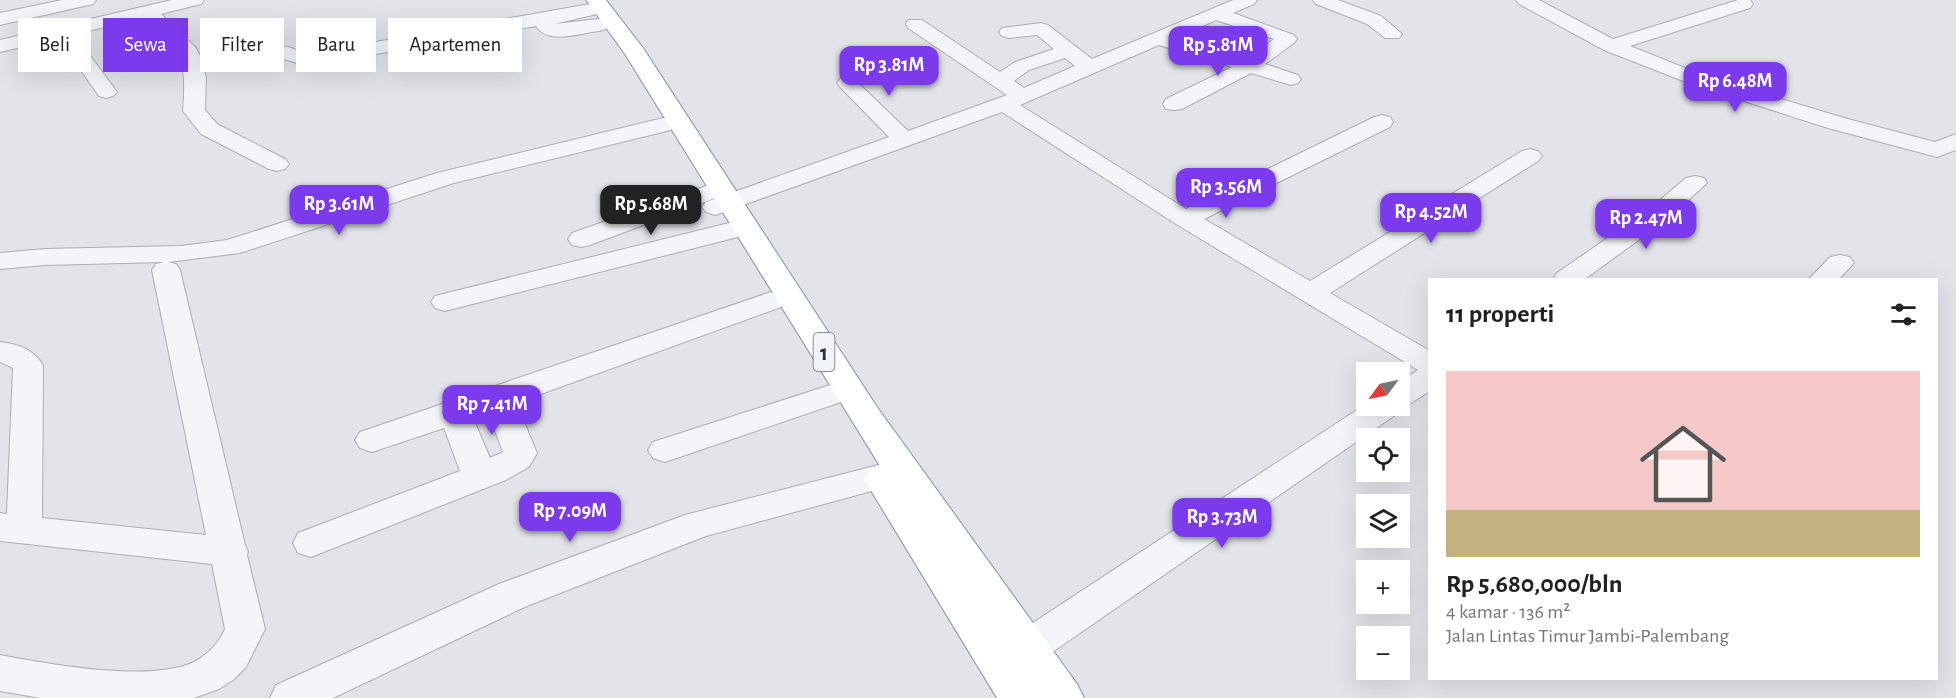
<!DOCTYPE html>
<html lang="id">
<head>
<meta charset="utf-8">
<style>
  :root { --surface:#fff; --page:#f2f2f2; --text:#222; --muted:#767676; --accent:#7c3aed }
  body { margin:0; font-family:"Alegreya Sans",sans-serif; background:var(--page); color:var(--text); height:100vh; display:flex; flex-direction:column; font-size:22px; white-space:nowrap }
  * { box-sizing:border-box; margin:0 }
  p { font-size:20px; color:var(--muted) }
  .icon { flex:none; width:33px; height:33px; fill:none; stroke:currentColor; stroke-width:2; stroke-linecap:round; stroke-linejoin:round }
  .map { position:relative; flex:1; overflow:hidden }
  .drawer { position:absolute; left:1428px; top:278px; width:510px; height:402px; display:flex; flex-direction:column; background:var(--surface); border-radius:0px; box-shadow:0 6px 24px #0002 }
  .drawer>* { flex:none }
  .guide { position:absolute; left:18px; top:18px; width:570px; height:54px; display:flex; gap:12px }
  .needle { width:39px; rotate:237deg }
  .tools { position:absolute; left:1356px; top:362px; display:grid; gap:12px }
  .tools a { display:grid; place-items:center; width:54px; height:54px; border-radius:0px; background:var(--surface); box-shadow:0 6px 24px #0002; font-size:30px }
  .price { position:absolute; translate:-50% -51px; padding:0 14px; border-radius:12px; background:var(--accent); color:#fff; font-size:20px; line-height:39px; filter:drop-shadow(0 2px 3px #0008) }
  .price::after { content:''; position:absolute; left:50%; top:36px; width:18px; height:14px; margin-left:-9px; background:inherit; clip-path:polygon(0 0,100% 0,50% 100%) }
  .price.selected { background:#222; color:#fff }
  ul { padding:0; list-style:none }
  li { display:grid; align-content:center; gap:12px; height:318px; padding:0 18px }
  li span { display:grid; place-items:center; height:186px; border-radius:0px; color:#555 }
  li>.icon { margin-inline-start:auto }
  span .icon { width:108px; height:108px; fill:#fffc; stroke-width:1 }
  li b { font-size:26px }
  h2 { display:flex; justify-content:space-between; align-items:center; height:72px; padding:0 18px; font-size:26px }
  .pill { padding:0 21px; border-radius:0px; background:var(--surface); box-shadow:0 6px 24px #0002; font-size:21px; line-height:54px }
  .pill.selected { background:var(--accent); color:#fff }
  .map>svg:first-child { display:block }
</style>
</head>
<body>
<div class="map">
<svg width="1956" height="698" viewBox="0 0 1956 698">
  <rect width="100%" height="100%" fill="#e2e4ea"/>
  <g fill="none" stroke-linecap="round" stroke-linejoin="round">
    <defs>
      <path id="minor" d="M62,0H96L93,4L0,25V13Z
        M172,0H204L201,4L161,14L196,48L201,58L264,45L288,47L303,52L325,51L590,4L597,6L599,10L597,14L554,24L599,19L606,21L608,25L606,29L599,31C581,33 547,45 536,26L325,63L300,64L284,59L264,57L204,70L206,77L205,110L217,124L285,159L289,164L285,169L277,171L269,169L201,134L183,111C187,55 182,56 144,18L74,34L117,92L113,96L106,98L99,96L58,38L0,52V40Z
        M1233,0H1257L1254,4L1233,13L1294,35L1297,39L1294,43L1265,64L1298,75L1301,79L1298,83L1291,85L1251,73L1182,109L1174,110L1166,109L1163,104L1166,99L1232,67L1159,45L1020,105L1186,209L1374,117L1382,115L1390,117L1393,122L1390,127L1204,219L1310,281L1522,151L1530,149L1538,151L1542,156L1538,161L1330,293L1430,351V391L1411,403L1402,406L1398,413L1041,660L1027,665L1013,660L1007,648L1013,636L1366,404L1400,405V382L1418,370L1176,224L1002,112L724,212L715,215L706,212L702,207L706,202L889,137L840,87L837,83L840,79L847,77L854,79L908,131L1007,95L908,28L906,24L908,20H922L1000,72L1015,62L1054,49L1037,35L1009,38L1002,36L999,32L1002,28L1041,23L1048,25L1092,59ZM1216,20L1274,39L1246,59L1176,38ZM1065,58L1075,66L1024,88L1014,81L1029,70Z
        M1313,0H1338L1381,16L1402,34L1399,38H1385L1367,24L1316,4Z
        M1516,0H1539L1613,39L1738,0H1750L1753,4L1750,8L1630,46L1705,76L1844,118L1935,142L1956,134V150L1937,157L1828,128L1691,84L1604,50L1519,4Z
        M663,118L671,120L674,125L671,130L454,183L240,253L168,262L176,264L180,270L245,545L248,552L247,555L265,629L246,667L233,680L219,689L194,698H41L0,691V655C48,664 150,683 194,662C207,655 219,643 225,629L212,564L0,541V513L7,514L13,368L0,362V342C18,344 33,349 43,365L42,518L206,535L152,270L156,264L164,262L45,265L0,269V253L45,249L181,246L227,240L437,173Z
        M1695,176L1704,178L1707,183L1666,220L1585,279H1553L1557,273L1648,210L1686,178Z
        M706,186L715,188L718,193L715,198L590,245L581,247L572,245L568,239L572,233Z
        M729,223L738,225L742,231L738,237L445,311L435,308L431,302L435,296Z
        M1840,255L1850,257L1854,263L1839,279H1809L1830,257Z
        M771,292L781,295L785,301L781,307L516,403L537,453L529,467L506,480L311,557L298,553L293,543L298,533L460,471L444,428L372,452L360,448L355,440L360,432ZM488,413L503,452L490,458L473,418Z
        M830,385L841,388L846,395L841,402L665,462L653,458L648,450L653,442Z
        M882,464L894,467L899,476L894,485L706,536L527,606L333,698H270L276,685L499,584L685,515Z"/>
      <path id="trunk" d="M586,0H606L643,48L877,407L1077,684L1084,698H997L864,479L870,469L880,466L625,54Z"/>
    </defs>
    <use href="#minor" stroke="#abaeb7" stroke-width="2"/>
    <use href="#trunk" stroke="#898fa0" stroke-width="2"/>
    <use href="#minor" fill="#f4f5f8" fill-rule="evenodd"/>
    <use href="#trunk" fill="#fff" fill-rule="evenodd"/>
  </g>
  <g text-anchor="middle" stroke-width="6" stroke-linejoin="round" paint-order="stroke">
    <rect fill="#f1f3f7" stroke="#666a78" stroke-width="1.5" x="813.5" y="333" width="21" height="38" rx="4.5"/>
    <g font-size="22" font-weight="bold" fill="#2a2f41">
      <text x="824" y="360">1</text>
    </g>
  </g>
</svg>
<div class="tools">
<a><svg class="needle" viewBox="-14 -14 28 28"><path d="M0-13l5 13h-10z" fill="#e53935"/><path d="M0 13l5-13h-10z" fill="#767676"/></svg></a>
<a><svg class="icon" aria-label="locate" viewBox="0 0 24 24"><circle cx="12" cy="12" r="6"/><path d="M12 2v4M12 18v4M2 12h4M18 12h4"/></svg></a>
<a><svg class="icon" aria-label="layers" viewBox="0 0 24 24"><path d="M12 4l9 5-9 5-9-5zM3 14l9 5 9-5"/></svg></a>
<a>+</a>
<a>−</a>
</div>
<b class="price" style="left:1218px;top:77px">Rp 5.81M</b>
<b class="price" style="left:889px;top:97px">Rp 3.81M</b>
<b class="price" style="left:1735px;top:113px">Rp 6.48M</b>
<b class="price" style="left:1226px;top:219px">Rp 3.56M</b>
<b class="price" style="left:339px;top:236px">Rp 3.61M</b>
<b class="price selected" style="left:651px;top:236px">Rp 5.68M</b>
<b class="price" style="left:1431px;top:244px">Rp 4.52M</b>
<b class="price" style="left:1646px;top:250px">Rp 2.47M</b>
<b class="price" style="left:492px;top:436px">Rp 7.41M</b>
<b class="price" style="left:570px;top:543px">Rp 7.09M</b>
<b class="price" style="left:1222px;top:549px">Rp 3.73M</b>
<div class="guide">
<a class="pill">Beli</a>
<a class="pill selected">Sewa</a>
<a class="pill">Filter</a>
<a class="pill">Baru</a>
<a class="pill">Apartemen</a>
</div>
<section class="drawer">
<h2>11 properti<svg class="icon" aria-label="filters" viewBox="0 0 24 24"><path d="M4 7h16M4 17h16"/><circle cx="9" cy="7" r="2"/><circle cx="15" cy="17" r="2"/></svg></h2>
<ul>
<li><span style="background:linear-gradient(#f6c9c9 75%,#c2b280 0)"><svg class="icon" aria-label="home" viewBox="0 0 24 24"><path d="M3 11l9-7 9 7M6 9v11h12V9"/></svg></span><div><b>Rp 5,680,000/bln</b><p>4 kamar · 136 m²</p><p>Jalan Lintas Timur Jambi-Palembang</p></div></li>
</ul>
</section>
</div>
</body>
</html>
